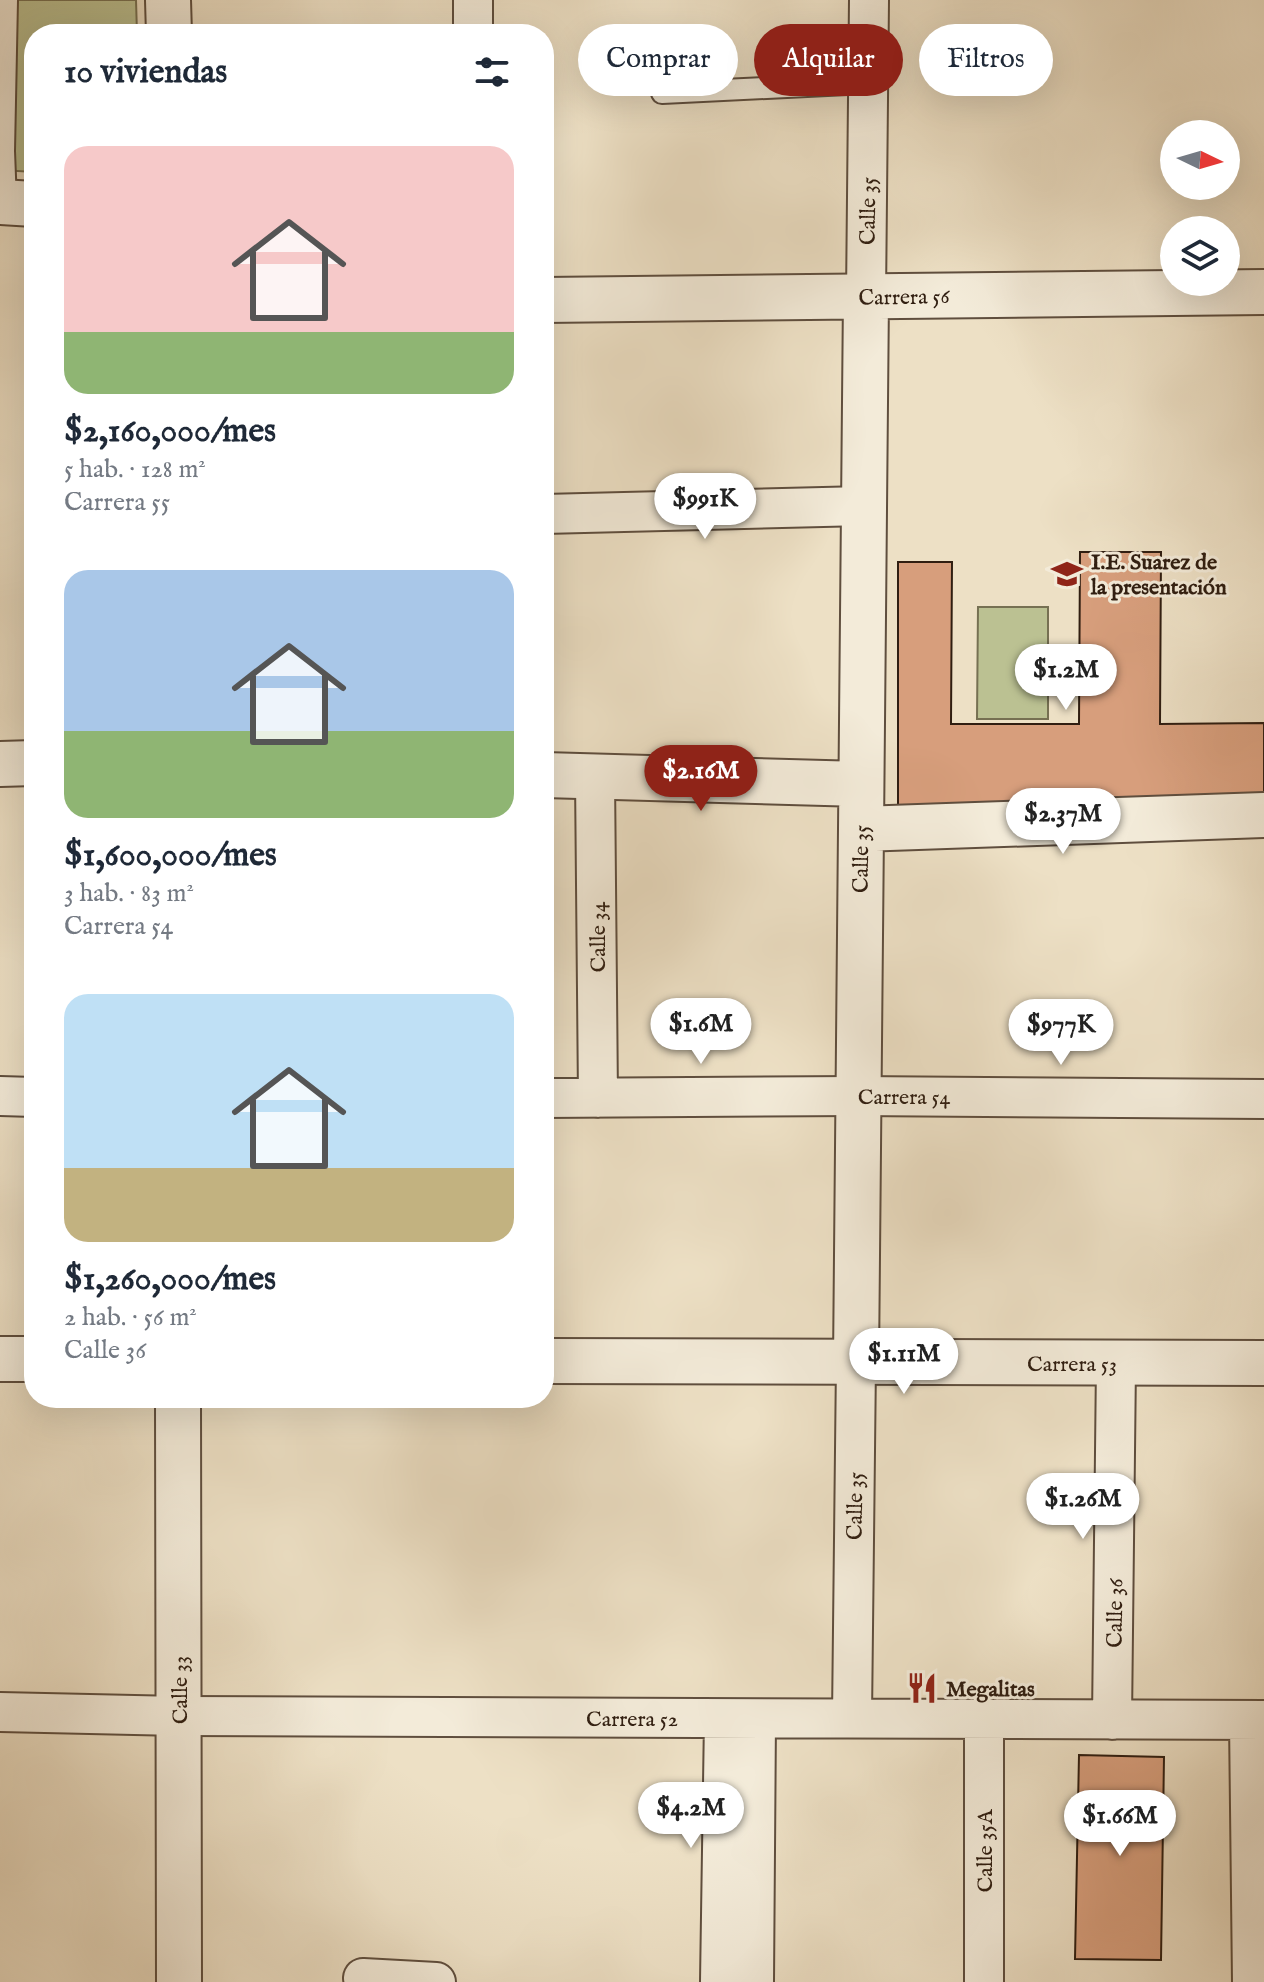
<!DOCTYPE html>
<html lang="es">
<head>
<meta charset="utf-8">
<style>
  :root { --surface:#fff; --page:#f6f6f7; --text:#1f2937; --muted:#747a83; --accent:#8f2418 }
  body { margin:0; font-family:"IM FELL English",serif; background:var(--page); color:var(--text); height:100vh; display:flex; flex-direction:column; font-size:30px; white-space:nowrap }
  * { box-sizing:border-box; margin:0 }
  p { font-size:26px; color:var(--muted) }
  .icon { flex:none; width:44px; height:44px; fill:none; stroke:currentColor; stroke-width:2; stroke-linecap:round; stroke-linejoin:round }
  .map { position:relative; flex:1; overflow:hidden }
  .side { position:absolute; left:24px; top:24px; width:530px; height:1384px; display:flex; flex-direction:column; background:var(--surface); border-radius:32px; box-shadow:0 8px 32px #0002 }
  .side>* { flex:none }
  .hud { position:absolute; left:578px; top:24px; width:566px; height:72px; display:flex; gap:16px }
  .needle { width:52px; rotate:95deg }
  .tools { position:absolute; left:1160px; top:120px; display:grid; gap:16px }
  .tools a { display:grid; place-items:center; width:80px; height:80px; border-radius:50%; background:var(--surface); box-shadow:0 8px 32px #0002; font-size:40px }
  .price { position:absolute; translate:-50% -68px; padding:0 18px; border-radius:28px; background:#fff; color:#222; font-size:26px; line-height:52px; filter:drop-shadow(0 2px 4px #0008) }
  .price::after { content:''; position:absolute; left:50%; top:48px; width:24px; height:18px; margin-left:-12px; background:inherit; clip-path:polygon(0 0,100% 0,50% 100%) }
  .price.current { background:var(--accent); color:#fff }
  ul { padding:0; list-style:none }
  li { display:grid; align-content:center; gap:16px; height:424px; padding:0 40px }
  li span { display:grid; place-items:center; height:248px; border-radius:24px; color:#555 }
  li>.icon { margin-inline-start:auto }
  span .icon { width:144px; height:144px; fill:#fffc; stroke-width:1 }
  li b { font-size:34px }
  h2 { display:flex; justify-content:space-between; align-items:center; height:96px; padding:0 40px; font-size:34px }
  .chip { padding:0 28px; border-radius:36px; background:var(--surface); box-shadow:0 8px 32px #0002; font-size:28px; line-height:72px }
  .chip.current { background:var(--accent); color:#fff }
  .map>svg:first-child { display:block }
</style>
</head>
<body>
<div class="map">
<svg width="1264" height="1982" viewBox="0 0 1264 1982">
  <rect width="100%" height="100%" fill="#ede0c5"/>
  <filter id="stains"><feTurbulence type="fractalNoise" baseFrequency=".0025" numOctaves="4"/><feColorMatrix values="0 0 0 0 .2 0 0 0 0 .09 0 0 0 0 .02 0 0 0 .5 -.17"/></filter>
  <radialGradient id="worn" r=".72"><stop offset=".6" stop-color="#630" stop-opacity="0"/><stop offset="1" stop-color="#630" stop-opacity=".3"/></radialGradient>
  <path fill="#bbc192" stroke="#767052" stroke-width="2" d="M0,0H136L137,34H34V172L0,170Z
    M978,607H1048V719H977Z"/>
  <path fill="#d79e7c" stroke="#301e11" stroke-width="2" d="M1080,552H1161L1160,724L1264,723V807L898,806V562H952L951,724H1079Z
    M1079,1755L1164,1757L1161,1960L1075,1959Z"/>
  <g fill="none" stroke-linecap="round" stroke-linejoin="round">
    <defs>
      <path id="service" d="M662,93L868,83
        M6,203L4,151L7,0"/>
      <path id="minor" d="M473,34V0
        M866,296L869,0
        M544,514L864,506
        M595,777L598,1098
        M0,1096L34,1097
        M544,1098L858,1096L1264,1099
        M0,1712L179,1716L1264,1720
        M852,1717L856,1362
        M984,1720V1982
        M1112,1720L1116,1363
        M1249,1720L1252,1982
        M363,1978L436,1982
        M720,1982L724,1719
        M754,1982L756,1719"/>
      <path id="tertiary" d="M168,0L169,34
        M0,202L34,204
        M544,300L1264,292
        M0,764L34,763
        M544,775L861,784
        M861,829L1264,815
        M0,1359H34
        M544,1361L1264,1363
        M856,1362L866,296
        M178,1398L179,1982"/>
    </defs>
    <use href="#service" stroke="#5f4e3e" stroke-width="24"/>
    <use href="#minor" stroke="#5f4e3e" stroke-width="42"/>
    <use href="#tertiary" stroke="#5f4e3e" stroke-width="48"/>
    <use href="#service" stroke="#f3ebd9" stroke-width="20"/>
    <use href="#minor" stroke="#f3ebd9" stroke-width="38"/>
    <use href="#tertiary" stroke="#f3ebd9" stroke-width="44"/>
  </g>
  <defs>
    <symbol id="school-bare" viewBox="-9 -9 18 18"><path d="M0-5L7-2L0 1L-7-2ZM-4 1L0 2.5L4 1V4Q0 6-4 4Z" fill="#8f2418" stroke="#f3ebd9" stroke-width="2.5" paint-order="stroke"/></symbol>
    <symbol id="restaurant-bare" viewBox="-9 -9 18 18"><path d="M-5-6h1v4h1v-4h1v4h1v-4h1v5L-1.5 .5V6h-2V.5L-5-1ZM5-6V6H3V1.5H1.5Q1.5-4 5-6Z" fill="#8f2418" stroke="#f3ebd9" stroke-width="2.5" paint-order="stroke"/></symbol>
  </defs>
  <g fill-rule="evenodd">
    <use href="#school-bare" x="1045" y="552" width="44" height="44"/>
    <use href="#restaurant-bare" x="900" y="1666" width="44" height="44"/>
  </g>
  <g text-anchor="middle" stroke-width="6" stroke-linejoin="round" paint-order="stroke">
    <g font-size="22" fill="#301e11" stroke="#f3ebd9">
      <text transform="translate(867 211) rotate(-89)" y="8">Calle 35</text>
      <text transform="translate(904 296) rotate(-1)" y="8">Carrera 56</text>
      <text transform="translate(860 859) rotate(-89)" y="8">Calle 35</text>
      <text transform="translate(597 937) rotate(-90)" y="8">Calle 34</text>
      <text x="904" y="1104">Carrera 54</text>
      <text x="1072" y="1371">Carrera 53</text>
      <text transform="translate(854 1506) rotate(-89)" y="8">Calle 35</text>
      <text transform="translate(1114 1613) rotate(-89)" y="8">Calle 36</text>
      <text transform="translate(179 1690) rotate(-90)" y="8">Calle 33</text>
      <text x="632" y="1726">Carrera 52</text>
      <text transform="translate(984 1851) rotate(-90)" y="8">Calle 35A</text>
    </g>
    <g font-size="22" font-weight="bold" fill="#301e11" stroke="#f3ebd9" text-anchor="start">
      <text x="1091" y="569">I.E. Suarez de<tspan x="1091" dy="25">la presentación</tspan></text>
      <text x="946" y="1696">Megalitas</text>
    </g>
  </g>
  <rect width="100%" height="100%" filter="url(#stains)"/>
  <rect width="100%" height="100%" fill="url(#worn)"/>
</svg>
<div class="tools">
<a><svg class="needle" viewBox="-14 -14 28 28"><path d="M0-13l5 13h-10z" fill="#e53935"/><path d="M0 13l5-13h-10z" fill="#747a83"/></svg></a>
<a><svg class="icon" aria-label="layers" viewBox="0 0 24 24"><path d="M12 4l9 5-9 5-9-5zM3 14l9 5 9-5"/></svg></a>
</div>
<b class="price" style="left:705px;top:541px">$991K</b>
<b class="price" style="left:1066px;top:712px">$1.2M</b>
<b class="price current" style="left:701px;top:813px">$2.16M</b>
<b class="price" style="left:1063px;top:856px">$2.37M</b>
<b class="price" style="left:701px;top:1066px">$1.6M</b>
<b class="price" style="left:1061px;top:1067px">$977K</b>
<b class="price" style="left:904px;top:1396px">$1.11M</b>
<b class="price" style="left:1083px;top:1541px">$1.26M</b>
<b class="price" style="left:691px;top:1850px">$4.2M</b>
<b class="price" style="left:1120px;top:1858px">$1.66M</b>
<div class="hud">
<a class="chip">Comprar</a>
<a class="chip current">Alquilar</a>
<a class="chip">Filtros</a>
</div>
<section class="side">
<h2>10 viviendas<svg class="icon" aria-label="filters" viewBox="0 0 24 24"><path d="M4 7h16M4 17h16"/><circle cx="9" cy="7" r="2"/><circle cx="15" cy="17" r="2"/></svg></h2>
<ul>
<li><span style="background:linear-gradient(#f6c9c9 75%,#8fb573 0)"><svg class="icon" aria-label="home" viewBox="0 0 24 24"><path d="M3 11l9-7 9 7M6 9v11h12V9"/></svg></span><div><b>$2,160,000/mes</b><p>5 hab. · 128 m²</p><p>Carrera 55</p></div></li>
<li><span style="background:linear-gradient(#a9c7e8 65%,#8fb573 0)"><svg class="icon" aria-label="home" viewBox="0 0 24 24"><path d="M3 11l9-7 9 7M6 9v11h12V9"/></svg></span><div><b>$1,600,000/mes</b><p>3 hab. · 83 m²</p><p>Carrera 54</p></div></li>
<li><span style="background:linear-gradient(#bfe0f5 70%,#c2b280 0)"><svg class="icon" aria-label="home" viewBox="0 0 24 24"><path d="M3 11l9-7 9 7M6 9v11h12V9"/></svg></span><div><b>$1,260,000/mes</b><p>2 hab. · 56 m²</p><p>Calle 36</p></div></li>
</ul>
</section>
</div>
</body>
</html>
